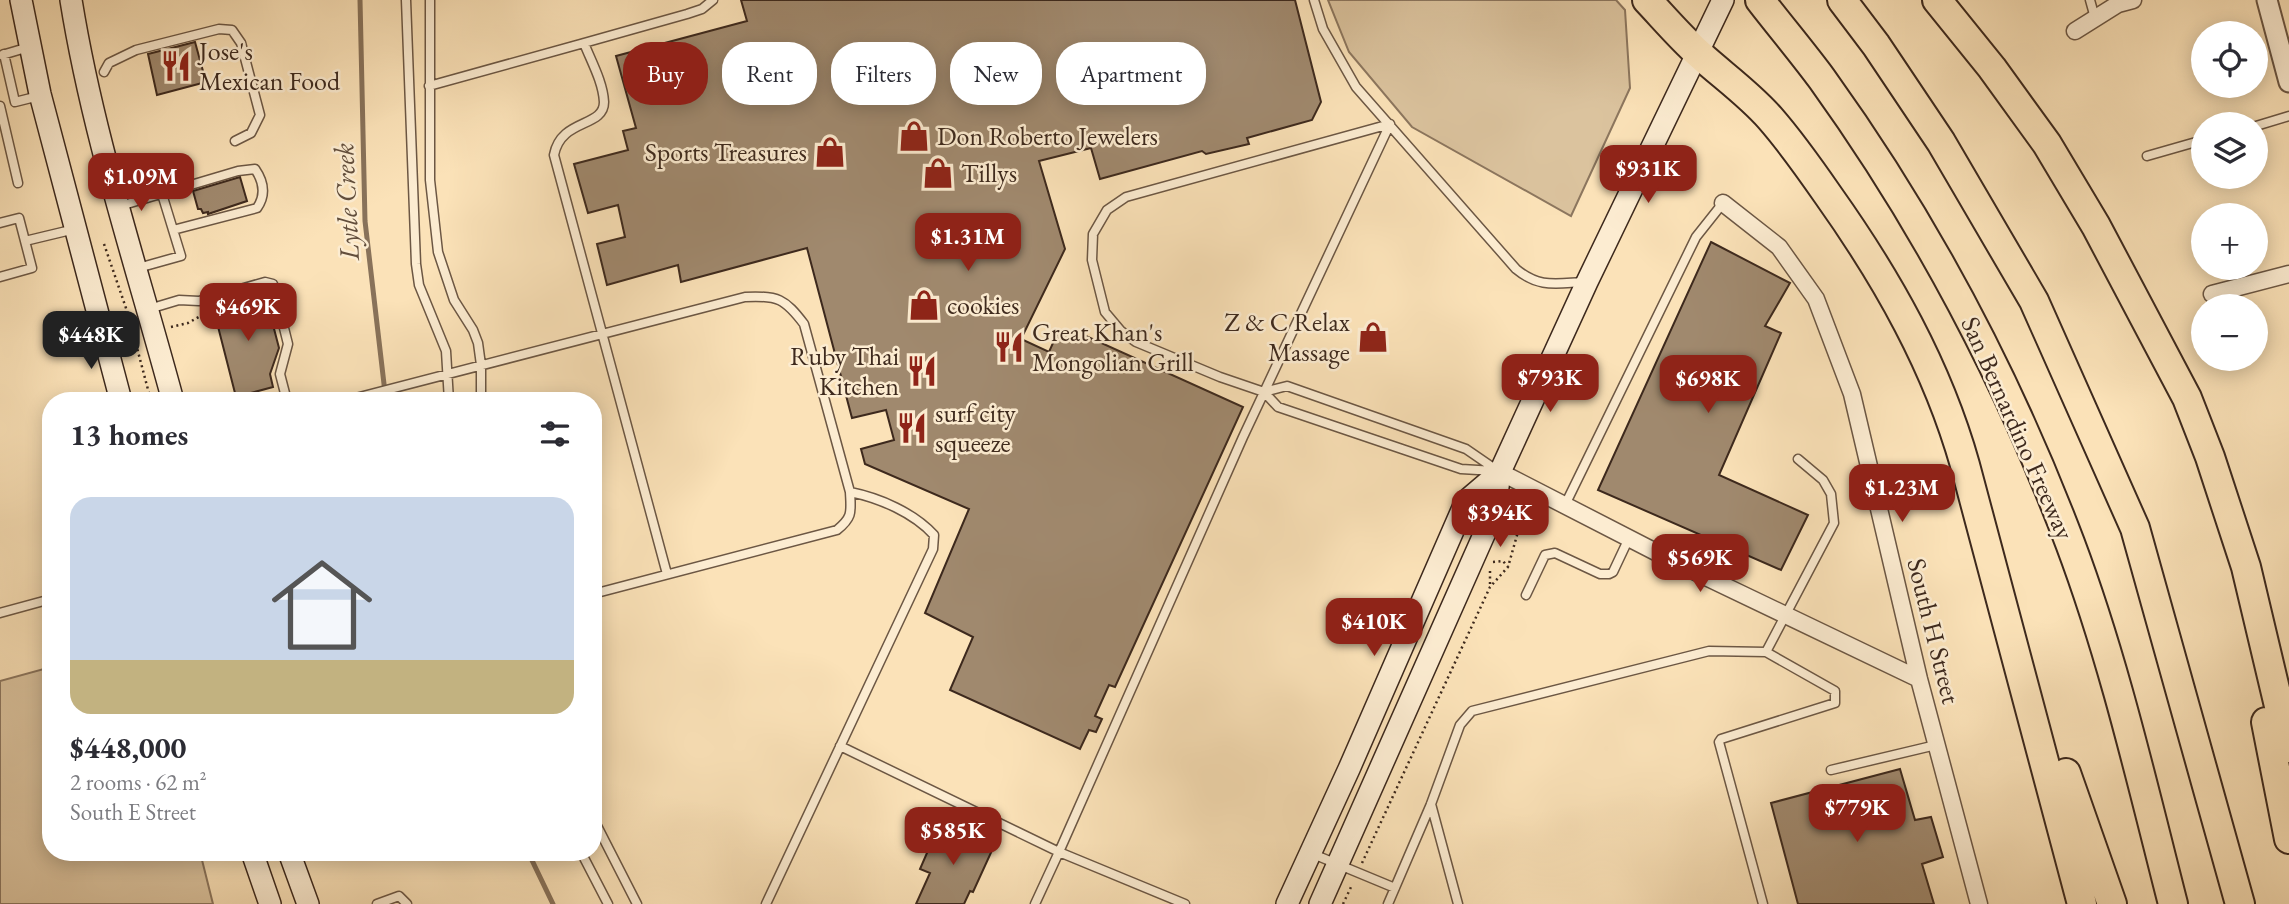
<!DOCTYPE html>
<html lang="en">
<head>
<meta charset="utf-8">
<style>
  :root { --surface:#fff; --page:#f7f7f7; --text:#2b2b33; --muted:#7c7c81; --line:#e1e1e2; --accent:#8f2418 }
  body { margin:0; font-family:"EB Garamond",serif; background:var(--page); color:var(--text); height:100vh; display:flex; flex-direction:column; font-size:26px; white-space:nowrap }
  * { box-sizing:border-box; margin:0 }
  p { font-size:23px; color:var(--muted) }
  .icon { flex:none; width:38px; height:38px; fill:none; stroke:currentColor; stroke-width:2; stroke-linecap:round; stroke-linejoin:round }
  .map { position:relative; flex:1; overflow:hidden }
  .details { position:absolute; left:42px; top:392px; width:560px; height:469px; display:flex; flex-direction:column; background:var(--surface); border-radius:28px; box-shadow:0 4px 18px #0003 }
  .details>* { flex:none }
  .hud { position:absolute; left:623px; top:42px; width:665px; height:63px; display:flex; gap:14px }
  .tools { position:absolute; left:2191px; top:21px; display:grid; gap:14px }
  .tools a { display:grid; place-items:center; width:77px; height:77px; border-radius:50%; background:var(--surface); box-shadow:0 4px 18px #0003; font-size:35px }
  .price { position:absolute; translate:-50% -60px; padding:0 16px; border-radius:14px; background:var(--accent); color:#fff; font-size:23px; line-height:46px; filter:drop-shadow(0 2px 4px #0008) }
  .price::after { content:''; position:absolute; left:50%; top:42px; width:21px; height:16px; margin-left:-10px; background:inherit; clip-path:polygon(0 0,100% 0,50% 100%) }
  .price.selected { background:#222; color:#fff }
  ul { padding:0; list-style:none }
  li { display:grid; align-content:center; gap:14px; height:371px; padding:0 28px }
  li+li { border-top:2px solid var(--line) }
  li span { display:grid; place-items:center; height:217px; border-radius:21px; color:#555 }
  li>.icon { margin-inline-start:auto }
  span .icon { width:126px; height:126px; fill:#fffc; stroke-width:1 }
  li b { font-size:30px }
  h2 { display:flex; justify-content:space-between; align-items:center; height:84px; padding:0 28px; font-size:30px }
  .chip { padding:0 24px; border-radius:28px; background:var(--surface); box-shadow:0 4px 18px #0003; font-size:24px; line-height:63px }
  .chip.selected { background:var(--accent); color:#fff }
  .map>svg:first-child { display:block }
</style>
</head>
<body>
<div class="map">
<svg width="2289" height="904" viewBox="0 0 2289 904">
  <rect width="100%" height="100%" fill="#fbe2b8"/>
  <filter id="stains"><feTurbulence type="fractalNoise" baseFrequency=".00286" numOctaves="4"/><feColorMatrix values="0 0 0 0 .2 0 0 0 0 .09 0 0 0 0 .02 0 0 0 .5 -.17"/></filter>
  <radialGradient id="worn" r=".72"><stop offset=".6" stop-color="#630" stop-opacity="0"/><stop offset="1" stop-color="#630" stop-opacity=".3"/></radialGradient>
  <path fill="#dbc39e" stroke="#8c765e" stroke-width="2" d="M1328,0H1616L1625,10L1630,88L1571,216L1412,127L1349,52Z
    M51,667V852H200L213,904H0V681Z"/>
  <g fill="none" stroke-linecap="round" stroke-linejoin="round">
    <path stroke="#88725a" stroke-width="5" d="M360,0L365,221L386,401
      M528,852L553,904"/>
  </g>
  <path fill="#a0896e" stroke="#3d291d" stroke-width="2" d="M741,0H1295L1321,102L1312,120L1247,138L1249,144L1206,154L1202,151L1100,179L1091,148L1039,161L1065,249L1021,339L1049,352L1057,334L1070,339L1075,331L1243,407L1115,687L1109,685L1095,716L1102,719L1096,732L1089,730L1080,749L950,690L973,637L925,613L969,509L865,464L861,449L894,440L886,410L852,418L807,248L681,282L678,265L607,285L597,244L625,237L618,205L588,213L574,164L628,150L623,131L636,128L616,56L747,21Z
    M195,42L206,82L157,95L148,54Z
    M240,177L247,201L208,214V212L203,213L201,209H198L193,191Z
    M1711,242L1790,283L1765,326L1781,333L1719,475L1808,515L1781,570L1598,490Z
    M265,294L279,348L270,374L273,387L236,397L213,307Z
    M1900,769L1915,820L1931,817L1943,857L1922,864L1934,904H1798L1771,803Z
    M940,823L994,846L973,892L970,891L964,904H916L930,873L920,869Z"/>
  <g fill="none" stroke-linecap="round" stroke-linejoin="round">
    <defs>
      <path id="service" d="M406,0L416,264L419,285L446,351L449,401
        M430,0V180L438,252L454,300L473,330L478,343L481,365V401
        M1314,0L1323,29L1356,87L1516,269C1540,289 1557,283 1586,282
        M2090,0L2095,18
        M4,54L15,102L39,96
        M2,55L29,47
        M104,72L109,63L136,50L219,29L232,30L241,43L260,115L251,133L235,141
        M429,86L584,43
        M0,106L18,183
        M1390,124L1126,197L1107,210L1093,234L1092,260L1105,312L1121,331L1136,342L1220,377L1264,392L1278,407L1461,469L1495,471
        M2256,126L2289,116
        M2147,156L2203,140
        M120,206L238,171L255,169C264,182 266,195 257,208L173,230
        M0,223L19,218L25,241L75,229
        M138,268L181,256L162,194
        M0,277L32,268L25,241
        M149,309L179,300L199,301L265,282L273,284L288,344L280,374L287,401
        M1264,392L1287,386L1466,449L1498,471
        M344,401L745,297C778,295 785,299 804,324L850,492C851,512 853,517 837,530L593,594
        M1565,505L1696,237L1723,203
        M667,574L554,155C561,118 604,128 604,102C603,82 591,61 584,43L687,14L702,9L713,0
        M1526,595L1545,555L1555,553L1600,574H1609L1613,572L1629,538
        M0,613L51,599
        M1766,652L1834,523L1831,494L1823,480L1798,459
        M840,746L1059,852L1035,904
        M1831,770L1936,745
        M1431,804L1458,904
        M593,818L637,904
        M581,852L608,904
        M1313,854L1395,888
        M377,904L399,896L407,904
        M766,904L933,549L934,535C914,513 880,498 850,492
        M1185,904L1059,852L1243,437L1390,124
        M1388,904L1431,804L1460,725L1472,711L1709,651L1766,652L1835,691V703L1721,739L1719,742L1763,904"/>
      <path id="minor" d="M2075,31L2118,4L2133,0
        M1723,203L1779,247L1816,299L1852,394L1919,679L1979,904
        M2212,294L2289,274
        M1500,472L1683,566L1919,679"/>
      <path id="tertiary" d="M2267,0L2289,82"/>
      <path id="secondary" d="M21,0L40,94L121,401
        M71,0C93,137 137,267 173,401
        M252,852L270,904
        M289,852L308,904
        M1287,904L1349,769L1466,501L1500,472
        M1320,904L1495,510L1500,472L1587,282L1723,0"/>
      <path id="motorway" d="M1647,0C1664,18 1680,37 1699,54C1722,75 1749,94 1770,118C1791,142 1810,169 1828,195C1887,278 1937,366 1965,465L2082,904
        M1760,0C1780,26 1802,52 1822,79C1925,222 2008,379 2070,543C2114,660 2142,783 2173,904
        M1842,0L1876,45L1941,142L2034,301L2135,528L2240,904
        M1937,0L1992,68L2047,144L2096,226L2187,398L2210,457L2246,567L2289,748
        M2266,722L2289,839
        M2066,773L2112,904"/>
    </defs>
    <use href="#service" stroke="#6c5744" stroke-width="11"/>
    <use href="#minor" stroke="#6c5744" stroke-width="19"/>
    <use href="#tertiary" stroke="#6c5744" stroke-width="23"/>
    <use href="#secondary" stroke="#3d291d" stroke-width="24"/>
    <use href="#motorway" stroke="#3d291d" stroke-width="32"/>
    <path stroke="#3d291d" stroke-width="2.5" stroke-dasharray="2 3.5" stroke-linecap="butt" d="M104,244L128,314
      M171,327L188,323L204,314
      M136,344L151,401
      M1493,562L1503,561L1508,567
      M1490,571V586
      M1362,863L1490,587L1508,567L1523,514
      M1343,904L1352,885"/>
    <use href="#service" stroke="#fcecd1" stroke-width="8"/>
    <use href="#minor" stroke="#fcecd1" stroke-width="16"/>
    <use href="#tertiary" stroke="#fcecd1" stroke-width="19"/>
    <use href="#secondary" stroke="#fcecd1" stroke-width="21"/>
    <use href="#motorway" stroke="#fbe2b8" stroke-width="28"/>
  </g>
  <defs>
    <symbol id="restaurant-bare" viewBox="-9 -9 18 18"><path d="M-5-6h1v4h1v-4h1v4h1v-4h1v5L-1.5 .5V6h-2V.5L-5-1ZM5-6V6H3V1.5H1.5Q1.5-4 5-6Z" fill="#8f2418" stroke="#fcecd1" stroke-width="2.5" paint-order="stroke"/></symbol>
    <symbol id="shop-bare" viewBox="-9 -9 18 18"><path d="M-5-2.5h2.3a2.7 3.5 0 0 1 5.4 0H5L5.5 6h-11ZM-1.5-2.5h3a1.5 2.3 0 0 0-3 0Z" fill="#8f2418" stroke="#fcecd1" stroke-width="2.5" paint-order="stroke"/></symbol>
  </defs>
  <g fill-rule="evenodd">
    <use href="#restaurant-bare" x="154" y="44" width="44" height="44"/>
    <use href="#shop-bare" x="892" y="114" width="44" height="44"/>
    <use href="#shop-bare" x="808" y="130" width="44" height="44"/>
    <use href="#shop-bare" x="916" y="151" width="44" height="44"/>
    <use href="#shop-bare" x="902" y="283" width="44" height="44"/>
    <use href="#shop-bare" x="1351" y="315" width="44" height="44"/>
    <use href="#restaurant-bare" x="987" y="325" width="44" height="44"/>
    <use href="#restaurant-bare" x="900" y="349" width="44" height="44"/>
    <use href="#restaurant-bare" x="890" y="406" width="44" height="44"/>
  </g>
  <g text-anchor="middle" stroke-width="5" stroke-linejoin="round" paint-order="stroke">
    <g font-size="26" fill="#3d291d" stroke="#fcecd1" text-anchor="start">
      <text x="199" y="60">Jose's<tspan x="199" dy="30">Mexican Food</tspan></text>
      <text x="937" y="145">Don Roberto Jewelers</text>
      <text x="807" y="161" text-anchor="end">Sports Treasures</text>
      <text x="961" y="182">Tillys</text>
      <text x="947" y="314">cookies</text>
      <text x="1350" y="331" text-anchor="end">Z &amp; C Relax<tspan x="1350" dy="30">Massage</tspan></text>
      <text x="1032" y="341">Great Khan's<tspan x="1032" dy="30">Mongolian Grill</tspan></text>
      <text x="899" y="365" text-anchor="end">Ruby Thai<tspan x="899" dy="30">Kitchen</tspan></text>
      <text x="935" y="422">surf city<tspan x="935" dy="30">squeeze</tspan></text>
    </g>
    <g font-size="26" fill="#3d291d" stroke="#fcecd1">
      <text transform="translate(2018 428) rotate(66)" y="9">San Bernardino Freeway</text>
      <text transform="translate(1934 631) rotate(76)" y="9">South H Street</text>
    </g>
    <g font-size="28" font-style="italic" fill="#624e3c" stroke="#fcecd1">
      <text transform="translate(346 202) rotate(-93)" y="10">Lytle Creek</text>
    </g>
  </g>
  <rect width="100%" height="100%" filter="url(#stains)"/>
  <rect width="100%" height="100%" fill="url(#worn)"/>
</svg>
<div class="tools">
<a><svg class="icon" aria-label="locate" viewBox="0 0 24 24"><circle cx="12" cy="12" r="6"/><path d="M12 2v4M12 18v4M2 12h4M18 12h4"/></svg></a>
<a><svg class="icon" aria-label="layers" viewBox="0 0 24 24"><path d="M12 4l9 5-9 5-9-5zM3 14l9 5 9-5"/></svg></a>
<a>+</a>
<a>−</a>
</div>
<b class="price" style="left:1648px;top:205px">$931K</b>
<b class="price" style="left:141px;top:213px">$1.09M</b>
<b class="price" style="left:968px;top:273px">$1.31M</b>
<b class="price" style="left:248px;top:343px">$469K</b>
<b class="price selected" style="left:91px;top:371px">$448K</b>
<b class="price" style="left:1550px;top:414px">$793K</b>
<b class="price" style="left:1708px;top:415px">$698K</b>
<b class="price" style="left:1902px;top:524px">$1.23M</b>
<b class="price" style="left:1500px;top:549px">$394K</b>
<b class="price" style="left:1700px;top:594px">$569K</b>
<b class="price" style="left:1374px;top:658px">$410K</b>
<b class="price" style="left:1857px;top:844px">$779K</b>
<b class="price" style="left:953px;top:867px">$585K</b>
<div class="hud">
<a class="chip selected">Buy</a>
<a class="chip">Rent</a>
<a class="chip">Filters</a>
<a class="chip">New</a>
<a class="chip">Apartment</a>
</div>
<section class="details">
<h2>13 homes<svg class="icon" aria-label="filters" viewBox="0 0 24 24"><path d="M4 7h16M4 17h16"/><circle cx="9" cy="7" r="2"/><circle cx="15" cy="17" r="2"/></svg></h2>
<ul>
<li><span style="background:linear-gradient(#c9d6e8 75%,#c2b280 0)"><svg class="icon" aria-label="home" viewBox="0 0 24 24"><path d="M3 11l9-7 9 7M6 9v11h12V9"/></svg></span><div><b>$448,000</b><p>2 rooms · 62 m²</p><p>South E Street</p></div></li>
</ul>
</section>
</div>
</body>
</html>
